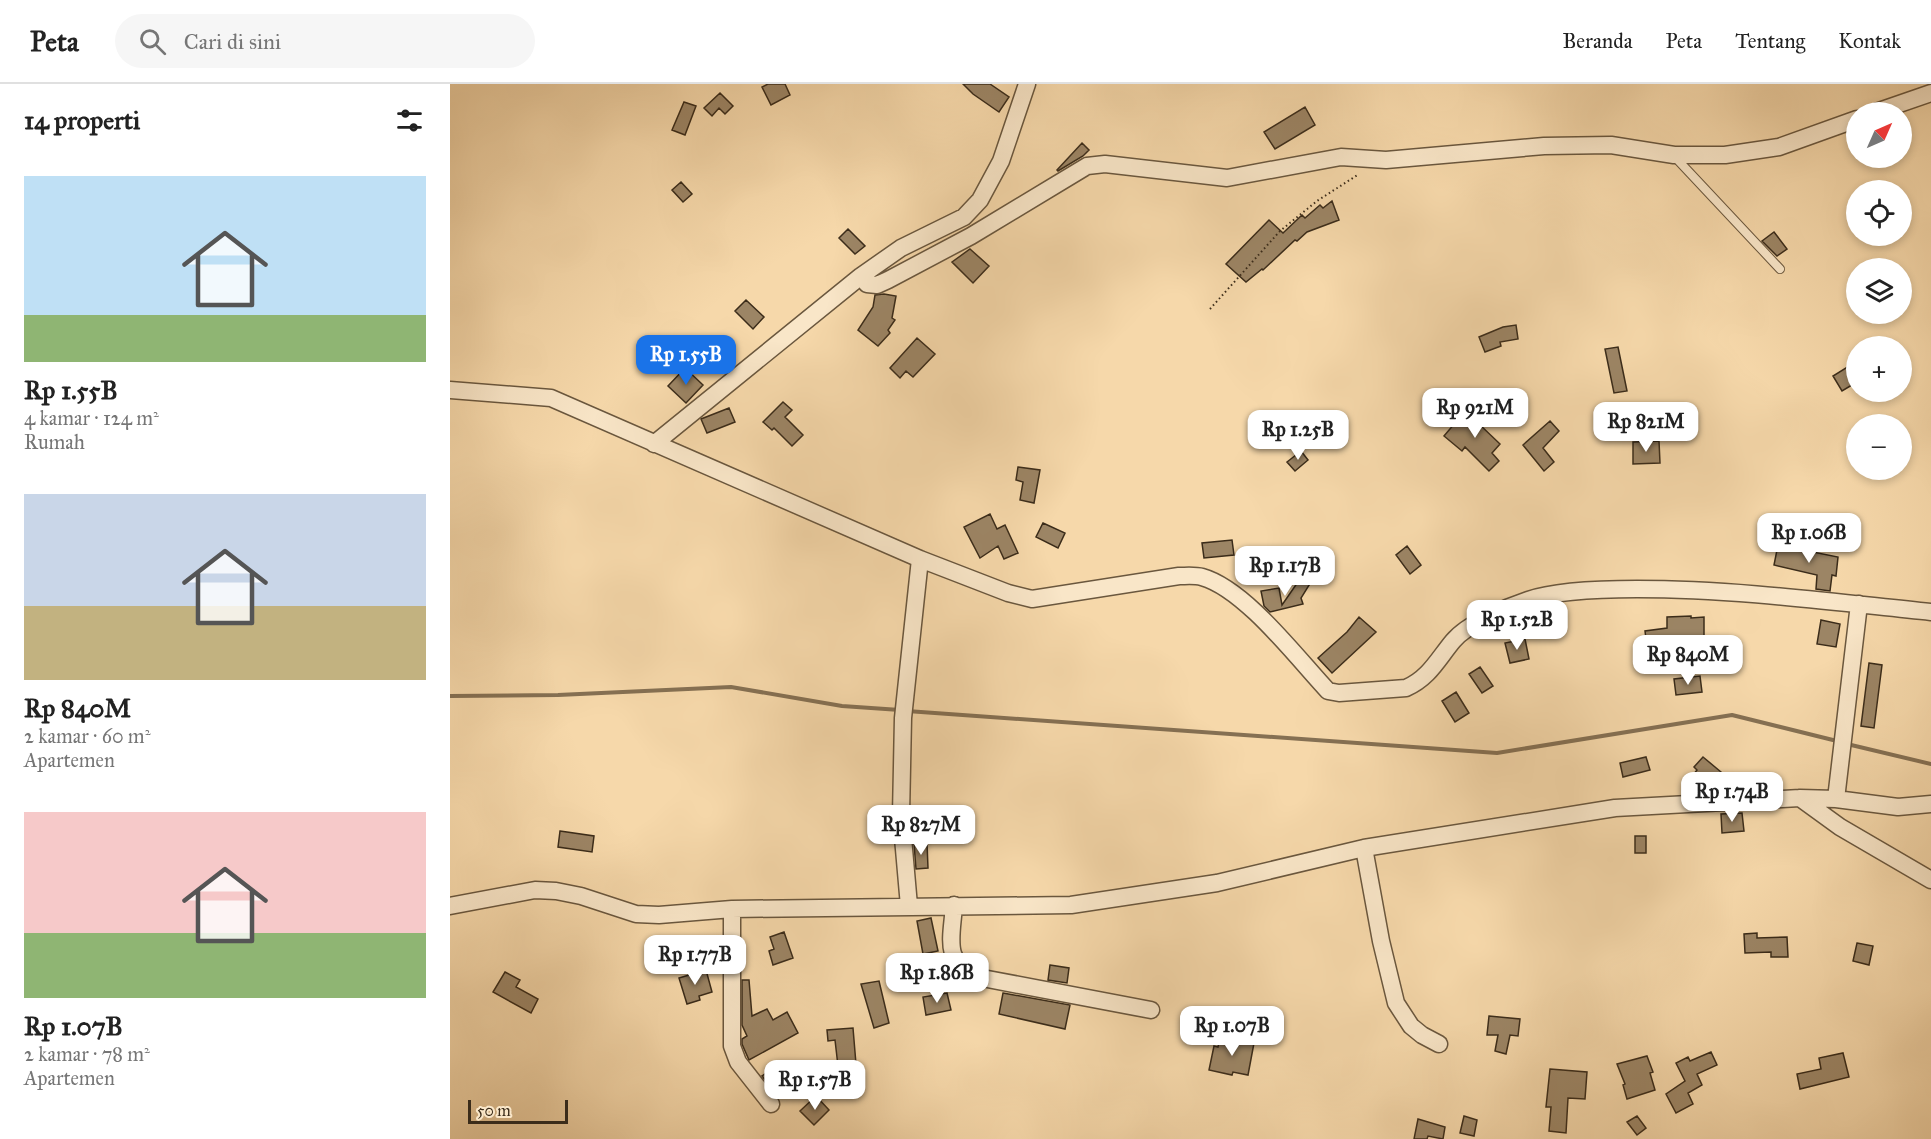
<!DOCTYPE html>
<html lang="id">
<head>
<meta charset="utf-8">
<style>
  :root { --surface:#fff; --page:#f6f6f6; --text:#222; --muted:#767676; --line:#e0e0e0; --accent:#1a73e8 }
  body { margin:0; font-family:"IM FELL Great Primer",serif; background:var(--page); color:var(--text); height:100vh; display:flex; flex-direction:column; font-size:22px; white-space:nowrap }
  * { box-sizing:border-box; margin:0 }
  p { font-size:20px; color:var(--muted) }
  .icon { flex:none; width:33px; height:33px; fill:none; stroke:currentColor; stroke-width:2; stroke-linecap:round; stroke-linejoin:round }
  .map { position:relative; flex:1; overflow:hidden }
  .side { display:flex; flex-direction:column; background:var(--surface); width:450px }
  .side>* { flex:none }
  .needle { width:39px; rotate:45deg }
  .fabs { position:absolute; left:1396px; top:18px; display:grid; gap:12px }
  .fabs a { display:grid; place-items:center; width:66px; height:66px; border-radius:50%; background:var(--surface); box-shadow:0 3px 9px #0003; font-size:30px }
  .scale { position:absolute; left:18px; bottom:15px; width:100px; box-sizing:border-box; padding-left:6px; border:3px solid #3b2c1a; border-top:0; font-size:16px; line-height:21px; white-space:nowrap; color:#3b2c1a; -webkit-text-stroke:4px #f9e6c8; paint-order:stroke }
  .price { position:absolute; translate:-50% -51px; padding:0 14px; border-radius:12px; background:#fff; color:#222; font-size:20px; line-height:39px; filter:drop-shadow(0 2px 3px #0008) }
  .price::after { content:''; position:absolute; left:50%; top:36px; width:18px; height:14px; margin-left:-9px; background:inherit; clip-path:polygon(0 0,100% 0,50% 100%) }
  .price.active { background:var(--accent); color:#fff }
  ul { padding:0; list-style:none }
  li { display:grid; align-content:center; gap:12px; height:318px; padding:0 24px }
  li span { display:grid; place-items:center; height:186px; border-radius:0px; color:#555 }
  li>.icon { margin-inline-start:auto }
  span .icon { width:108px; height:108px; fill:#fffc; stroke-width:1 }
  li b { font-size:26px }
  h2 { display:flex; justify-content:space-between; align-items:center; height:72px; padding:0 24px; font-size:26px }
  header { display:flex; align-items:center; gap:36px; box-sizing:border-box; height:84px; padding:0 30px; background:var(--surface); border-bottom:2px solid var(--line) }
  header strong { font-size:28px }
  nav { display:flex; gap:33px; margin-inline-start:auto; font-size:21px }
  .search { width:420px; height:54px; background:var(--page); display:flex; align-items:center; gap:15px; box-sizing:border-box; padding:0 21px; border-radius:33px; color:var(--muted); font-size:22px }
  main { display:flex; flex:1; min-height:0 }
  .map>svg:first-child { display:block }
</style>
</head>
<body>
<header>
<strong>Peta</strong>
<div class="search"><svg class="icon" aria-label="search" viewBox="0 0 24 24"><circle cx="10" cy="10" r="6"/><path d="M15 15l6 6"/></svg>Cari di sini</div>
<nav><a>Beranda</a><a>Peta</a><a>Tentang</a><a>Kontak</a></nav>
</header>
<main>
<section class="side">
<h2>14 properti<svg class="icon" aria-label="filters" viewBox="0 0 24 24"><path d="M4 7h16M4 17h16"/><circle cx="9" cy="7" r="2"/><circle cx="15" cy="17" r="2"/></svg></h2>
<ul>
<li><span style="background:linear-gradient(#bfe0f5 75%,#8fb573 0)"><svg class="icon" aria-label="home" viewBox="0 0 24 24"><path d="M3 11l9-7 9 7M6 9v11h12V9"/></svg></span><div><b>Rp 1.55B</b><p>4 kamar · 124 m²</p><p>Rumah</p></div></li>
<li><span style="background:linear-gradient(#c9d6e8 60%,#c2b280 0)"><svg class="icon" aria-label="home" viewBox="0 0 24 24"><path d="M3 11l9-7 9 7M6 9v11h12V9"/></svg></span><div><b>Rp 840M</b><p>2 kamar · 60 m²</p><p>Apartemen</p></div></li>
<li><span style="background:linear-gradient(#f6c9c9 65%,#8fb573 0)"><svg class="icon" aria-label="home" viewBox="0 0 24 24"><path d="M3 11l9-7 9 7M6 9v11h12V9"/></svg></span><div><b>Rp 1.07B</b><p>2 kamar · 78 m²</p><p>Apartemen</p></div></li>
</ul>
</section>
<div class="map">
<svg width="1481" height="1055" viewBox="0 0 1481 1055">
  <rect width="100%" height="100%" fill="#f6d8aa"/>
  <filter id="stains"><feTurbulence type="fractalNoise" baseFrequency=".00333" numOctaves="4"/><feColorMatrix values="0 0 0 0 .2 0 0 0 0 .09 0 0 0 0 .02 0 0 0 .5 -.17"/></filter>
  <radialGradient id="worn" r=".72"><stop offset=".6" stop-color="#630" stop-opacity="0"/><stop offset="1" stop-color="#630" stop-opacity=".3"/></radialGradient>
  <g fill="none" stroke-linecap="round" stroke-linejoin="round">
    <path stroke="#857053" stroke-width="4" d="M0,612L108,611L281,603L392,622L450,626
      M457,627L1047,669L1282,631L1387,657
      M1397,660L1481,680"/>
  </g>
  <path fill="#9c8565" stroke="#3b2c1a" stroke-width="1.5" d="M318,0H335L340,11L321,21L312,3Z
    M513,0H540L559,13L549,28L523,10Z
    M270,9L283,22L275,30L269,24L262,32L254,24Z
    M234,18L246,22L235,51L222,46Z
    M855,23L865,41L825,65L814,48Z
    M632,59L639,66L633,72L608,87L607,86Z
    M231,98L242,110L233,118L222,106Z
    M882,117L889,136L857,148L847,157L845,156L813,186L812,185L796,198L776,180L819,136L833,149L852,131L855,134L870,121L873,124Z
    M398,145L415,162L405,170L389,154Z
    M1324,148L1337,165L1327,172L1312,157Z
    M520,165L539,182L523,199L502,178Z
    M434,210L446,212L442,234L445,236L438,246L440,249L428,262L408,246L423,223L425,211Z
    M296,216L314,233L303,245L285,227Z
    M1066,241L1068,255L1050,258L1051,262L1035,268L1029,253L1053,243Z
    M467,254L485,270L463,293L456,287L450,294L440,284Z
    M1168,263L1177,307L1164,309L1155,265Z
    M1407,277V298L1392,307L1383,292Z
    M235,284L253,301L236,319L218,302Z
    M333,318L342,326L335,333L353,351L342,362L324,344L322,346L313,338Z
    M1025,323L1034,332L1028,339L1050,360L1042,369L1049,377L1039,387L1015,363L1012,367L994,352L1005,339L1008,342Z
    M279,324L285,338L257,349L251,335Z
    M1100,337L1109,347L1093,364L1104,378L1094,387L1073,361Z
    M1209,357L1210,379L1183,380V358Z
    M851,367L858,376L845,387L837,378Z
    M568,383L590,386L584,419L570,416L573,398L566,396Z
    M540,430L547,445L555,441L568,469L554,475L548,462L530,474L514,443Z
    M593,439L615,449L608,464L586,453Z
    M782,456L784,471L754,474L752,459Z
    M1328,461L1388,473L1386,492L1382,491L1380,507L1366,505L1367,491L1324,481Z
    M957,462L971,481L960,490L946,471Z
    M852,492L861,498L851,514L853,520L820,528L814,522L811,507L829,504L832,521Z
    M1241,532V534L1254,533V553H1242V560L1197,563L1195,547L1217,544V533Z
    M909,533L926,548L882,589L868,574L897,548Z
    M1371,536L1390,540L1386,563L1367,560Z
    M1075,555L1079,575L1060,579L1055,559Z
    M1419,579L1432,581L1424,644L1411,642Z
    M1030,583L1043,602L1032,609L1019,590Z
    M1250,592L1252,608L1226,611L1224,595Z
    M1006,608L1019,629L1005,638L992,617Z
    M1196,673L1200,686L1173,693L1170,679Z
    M1253,673L1271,688L1255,707L1250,708L1236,700L1247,686L1244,683Z
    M1292,729L1294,747L1272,749L1271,730Z
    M110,747L144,752L142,768L108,763Z
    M1185,752H1196V769H1185Z
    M464,759H477L478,784L466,785Z
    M481,834L488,867L473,870L467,837Z
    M334,848L343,874L323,881L319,867L324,865L320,853Z
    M1307,849V854L1337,853L1338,873H1321V868L1295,869L1294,850Z
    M1407,859L1423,862L1419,881L1403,877Z
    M600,881L619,884L617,899L598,896Z
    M256,886L262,908L249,912L250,916L237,920L229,894Z
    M55,888L70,896L66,903L88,915L81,929L43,908Z
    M292,896H299L302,932L317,925L323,936L337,928L348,949L299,976L292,960V955L297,952L292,941Z
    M429,897L439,939L424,944L411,900Z
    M497,909L501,926L476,931L473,913Z
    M553,909L620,921L615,945L549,930Z
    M1039,932L1070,935L1068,952L1060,951L1056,970L1045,967L1048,951H1037Z
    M403,944L406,980L388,982L385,956L378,957L377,946Z
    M770,952L804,959L798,991L783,988L782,991L759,986L764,962L768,963Z
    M1261,968L1267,981L1247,990L1252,1001L1238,1009L1243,1020L1226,1029L1216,1010L1235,997L1226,979L1238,973L1240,977Z
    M1393,969L1399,993L1350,1005L1347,990L1371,985L1369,974Z
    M1197,972L1203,988L1200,989L1205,1006L1177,1015L1173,1001L1175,1000L1167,980Z
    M1100,985L1137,988L1135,1015L1118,1014L1116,1049L1099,1047L1101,1023H1096Z
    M321,986L333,1007L327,1011L312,992Z
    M366,1012L379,1026L364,1041L350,1027Z
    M1014,1032L1027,1036L1024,1052L1010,1049Z
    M1187,1032L1196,1044L1187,1051L1177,1038Z
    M968,1035L995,1043L993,1055L978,1052L977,1055H964Z"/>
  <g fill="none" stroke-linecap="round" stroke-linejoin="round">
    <defs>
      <path id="service" d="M1224,72L1330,185"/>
      <path id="minor" d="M1426,28L1481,9
        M411,192L417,200L427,201L438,196L521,152L637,82L655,80L777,94L891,73L936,76L1094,62L1161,61L1224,71H1275L1329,63L1407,35
        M0,306L101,314L470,475L558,509L582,515L729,492C736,492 745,491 752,493C795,505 847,574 878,607L889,609L956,604C979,594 988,575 1003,557C1018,539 1057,523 1078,516C1107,506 1156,505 1187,505C1285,505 1383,518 1481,528
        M204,360L411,192L451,164L514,133L530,116L551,77L577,0
        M1350,714L1390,743L1481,796
        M1386,715L1448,723L1481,720
        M914,764L931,857L946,919L961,942L972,951L989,960
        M504,821C502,853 492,878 527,893L701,926
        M0,822L85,806L106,807L131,812L186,830L209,831L282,825L621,821L767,799L914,764L1165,724L1350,714L1386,715L1409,520
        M459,822L451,731L453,634L470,475
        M282,825V962L288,978L321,1020"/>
    </defs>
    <use href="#service" stroke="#6a573e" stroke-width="10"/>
    <use href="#minor" stroke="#6a573e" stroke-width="19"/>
    <path stroke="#3b2c1a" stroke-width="2" stroke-dasharray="1.5 3" stroke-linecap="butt" d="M760,225L830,147L867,117L909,90"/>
    <use href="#service" stroke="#f9e6c8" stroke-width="8"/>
    <use href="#minor" stroke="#f9e6c8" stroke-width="16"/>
  </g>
  <rect width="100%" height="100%" filter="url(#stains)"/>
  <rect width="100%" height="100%" fill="url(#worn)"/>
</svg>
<div class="fabs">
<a><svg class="needle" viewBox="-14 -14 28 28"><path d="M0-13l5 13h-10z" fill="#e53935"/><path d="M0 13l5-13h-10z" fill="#767676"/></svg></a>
<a><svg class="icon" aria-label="locate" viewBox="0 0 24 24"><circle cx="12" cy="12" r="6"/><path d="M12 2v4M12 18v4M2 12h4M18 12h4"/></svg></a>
<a><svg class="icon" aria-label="layers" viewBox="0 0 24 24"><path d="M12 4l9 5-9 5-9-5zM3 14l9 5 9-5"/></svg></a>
<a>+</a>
<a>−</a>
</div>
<div class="scale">50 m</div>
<b class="price active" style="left:236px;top:302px">Rp 1.55B</b>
<b class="price" style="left:1025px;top:355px">Rp 921M</b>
<b class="price" style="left:1196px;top:369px">Rp 821M</b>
<b class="price" style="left:848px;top:377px">Rp 1.25B</b>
<b class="price" style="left:1359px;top:480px">Rp 1.06B</b>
<b class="price" style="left:835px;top:513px">Rp 1.17B</b>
<b class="price" style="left:1067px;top:567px">Rp 1.52B</b>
<b class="price" style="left:1238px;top:602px">Rp 840M</b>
<b class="price" style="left:1282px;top:739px">Rp 1.74B</b>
<b class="price" style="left:471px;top:772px">Rp 827M</b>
<b class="price" style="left:245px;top:902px">Rp 1.77B</b>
<b class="price" style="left:487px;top:920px">Rp 1.86B</b>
<b class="price" style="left:782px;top:973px">Rp 1.07B</b>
<b class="price" style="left:365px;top:1027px">Rp 1.57B</b>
</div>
</main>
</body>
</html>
